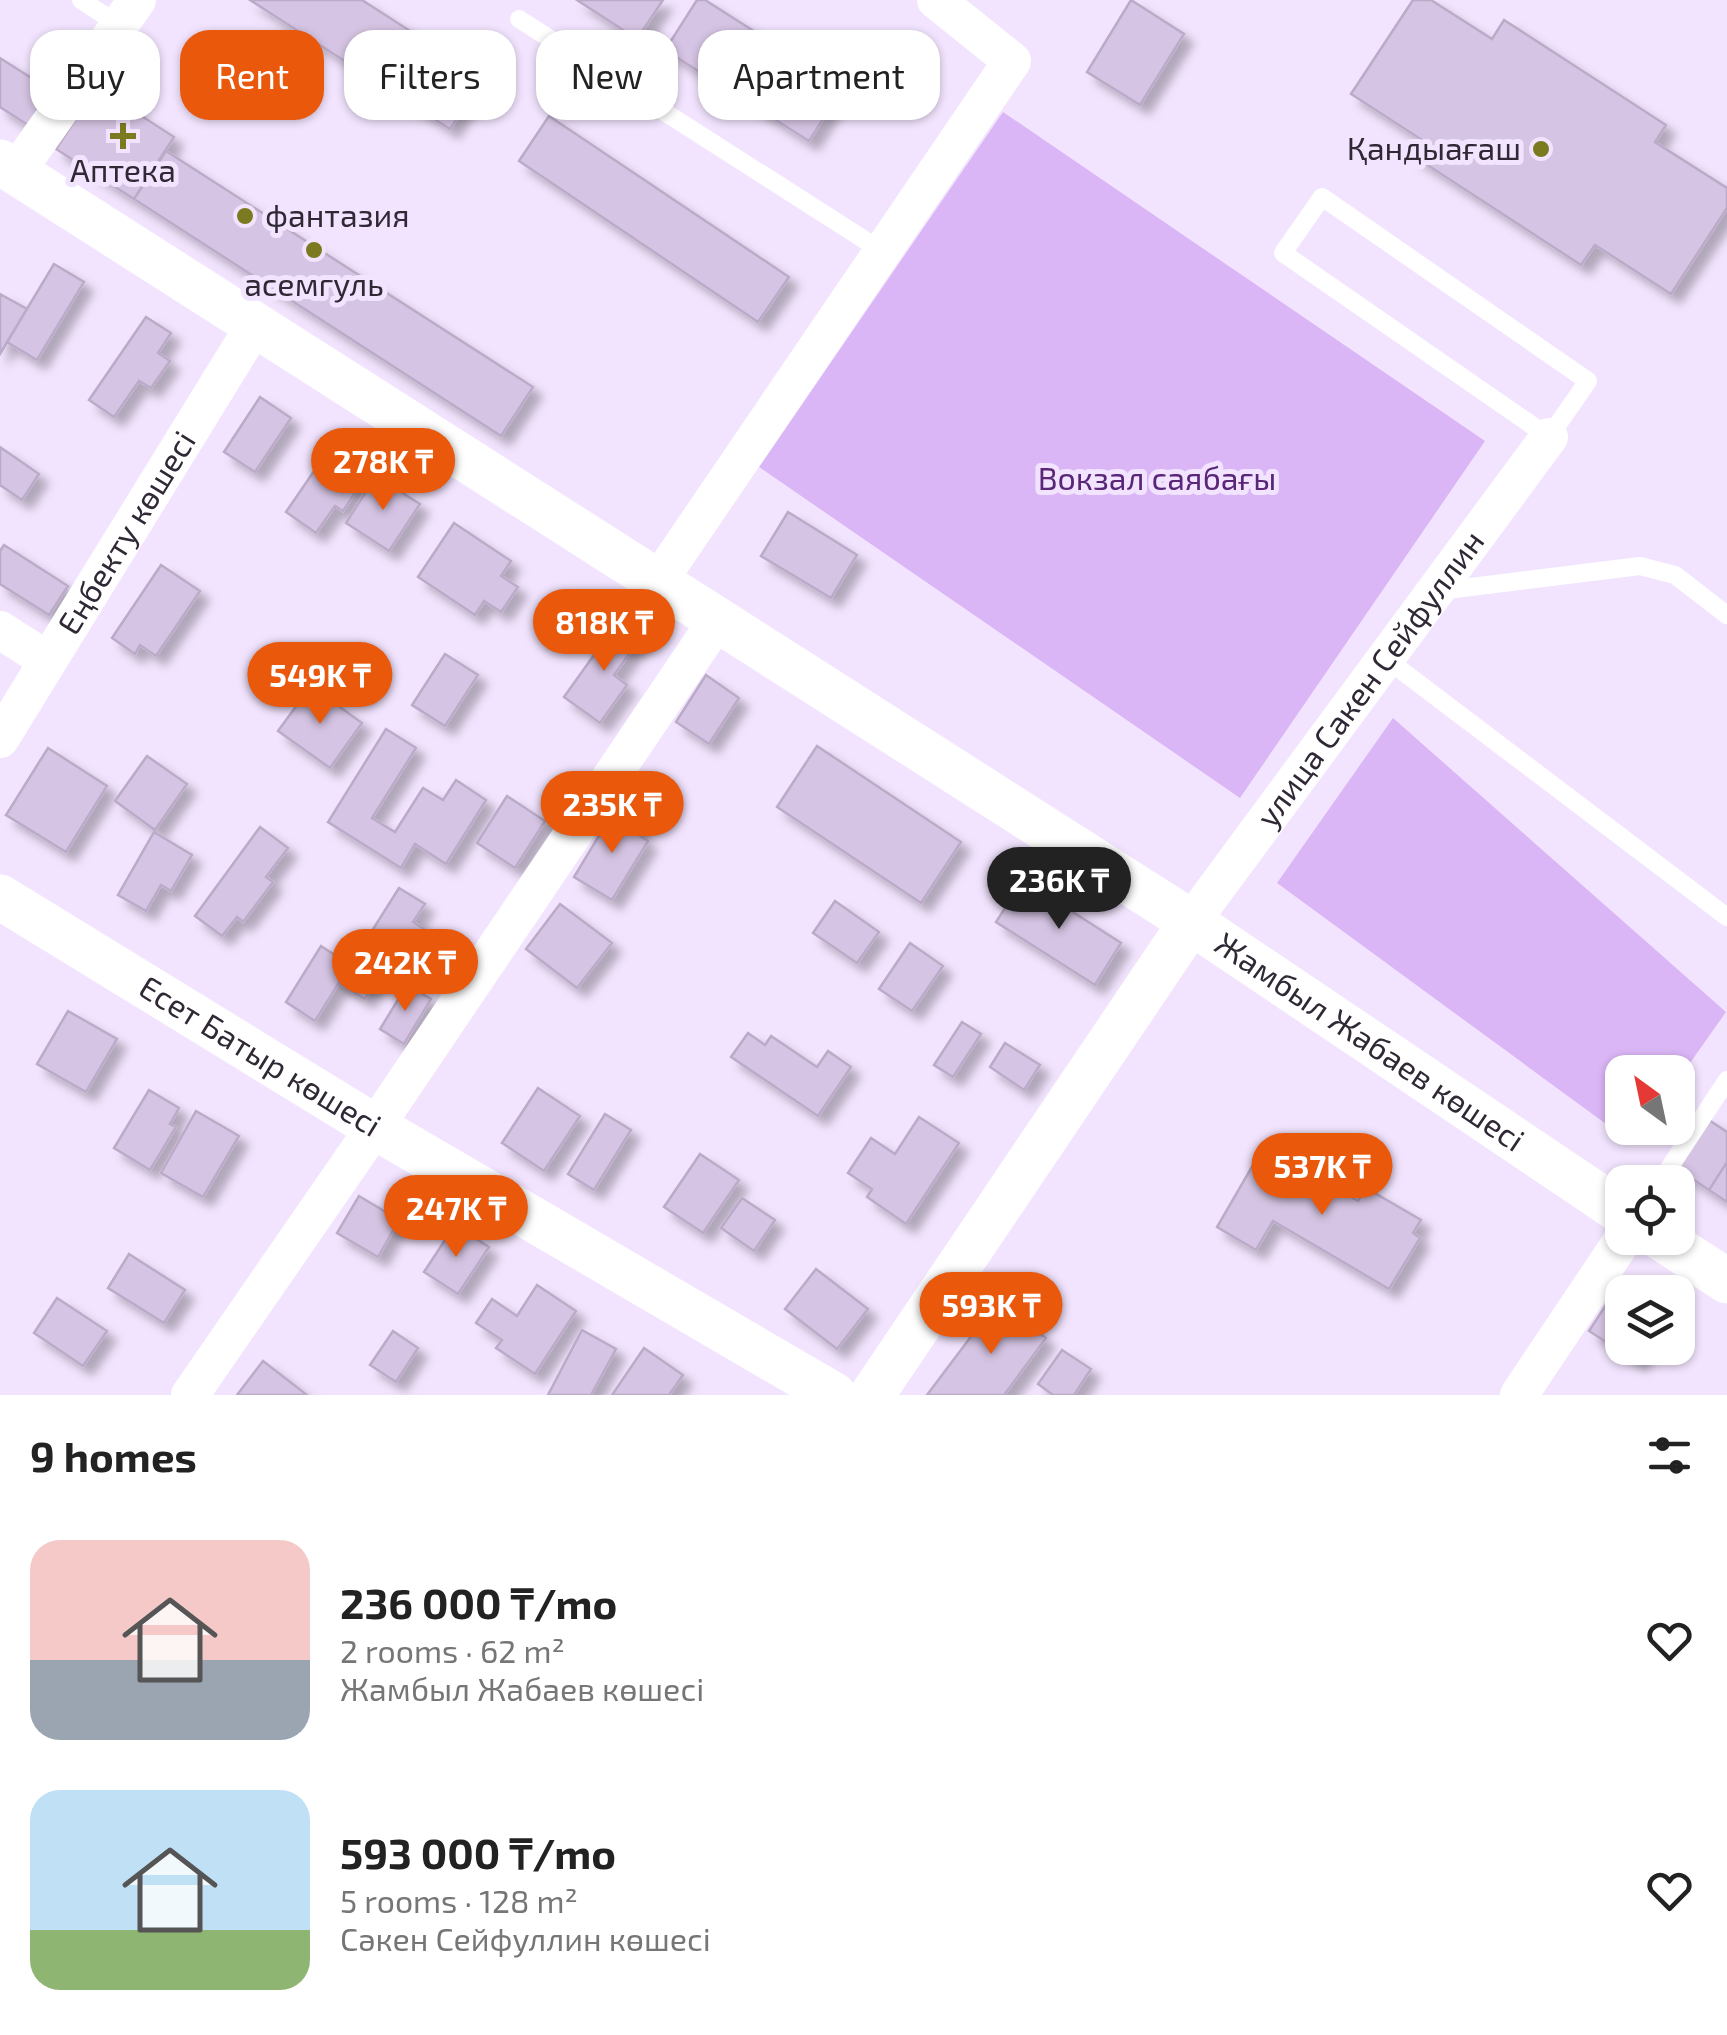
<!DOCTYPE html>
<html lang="en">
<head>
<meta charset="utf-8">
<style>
  :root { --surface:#fff; --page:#f2f2f2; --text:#222; --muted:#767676; --accent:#ea580c }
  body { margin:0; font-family:"Exo 2",sans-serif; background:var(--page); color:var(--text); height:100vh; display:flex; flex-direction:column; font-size:38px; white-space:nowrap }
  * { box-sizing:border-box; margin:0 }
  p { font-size:32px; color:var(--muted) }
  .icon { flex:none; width:55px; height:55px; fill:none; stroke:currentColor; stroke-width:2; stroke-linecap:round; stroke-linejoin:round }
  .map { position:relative; height:1395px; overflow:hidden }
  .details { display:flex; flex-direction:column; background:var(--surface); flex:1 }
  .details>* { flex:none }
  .hud { position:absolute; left:30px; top:30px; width:1000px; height:90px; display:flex; gap:20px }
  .needle { width:65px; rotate:327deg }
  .fabs { position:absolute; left:1605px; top:1055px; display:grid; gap:20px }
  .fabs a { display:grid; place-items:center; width:90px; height:90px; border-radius:20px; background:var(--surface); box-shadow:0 2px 8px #0004; font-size:50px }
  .price { position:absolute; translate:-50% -85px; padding:0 22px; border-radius:35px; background:var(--accent); color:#fff; font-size:32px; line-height:65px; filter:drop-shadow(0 2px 5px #0008) }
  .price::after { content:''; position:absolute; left:50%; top:60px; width:30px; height:22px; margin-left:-15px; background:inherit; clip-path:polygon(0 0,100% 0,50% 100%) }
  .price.on { background:#222; color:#fff }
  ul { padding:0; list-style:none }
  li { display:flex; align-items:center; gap:30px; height:250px; padding:0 30px }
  li span { display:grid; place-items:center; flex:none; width:280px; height:200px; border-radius:30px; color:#555 }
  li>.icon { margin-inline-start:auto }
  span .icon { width:120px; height:120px; fill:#fffc; stroke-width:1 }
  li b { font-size:42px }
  h2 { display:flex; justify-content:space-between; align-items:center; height:120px; padding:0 30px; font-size:42px }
  .pill { padding:0 35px; border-radius:30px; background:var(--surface); box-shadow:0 2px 8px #0004; font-size:35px; line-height:90px }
  .pill.on { background:var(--accent); color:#fff }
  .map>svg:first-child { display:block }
</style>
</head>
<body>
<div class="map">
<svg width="1727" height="1395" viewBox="0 0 1727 1395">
  <defs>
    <filter id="shadow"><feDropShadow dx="9" dy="9" stdDeviation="5" flood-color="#0004"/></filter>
  </defs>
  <rect width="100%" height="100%" fill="#f2e4fe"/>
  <path fill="#dbb6f6" d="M1003,112L1485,441L1240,798L759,467Z
    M1393,718L1726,1012L1678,1080V1072H1622V1128H1643L1632,1143L1277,883Z"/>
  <path fill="#d5c4e3" stroke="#bbaac8" stroke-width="2.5" filter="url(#shadow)" d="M250,0H362L483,78L450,129Z
    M577,0H663L637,39Z
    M697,0H705L843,88L809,141L665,50Z
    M1131,0L1184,34L1140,105L1087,72Z
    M1413,0H1431L1492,39L1504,20L1666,125L1655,142L1727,188V208L1671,294L1595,245L1581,265L1412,155L1422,140L1351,94Z
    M0,58L50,90L28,125L0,107Z
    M97,87L174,137L134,199L56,149Z
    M549,116L789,277L758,322L519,161Z
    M166,151L533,387L501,436L134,199Z
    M54,264L84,282L37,360L7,342Z
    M0,294L27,309L0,354Z
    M146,317L171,333L158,353L170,361L151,388L139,381L114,417L89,400Z
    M260,397L291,418L255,472L224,452Z
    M334,442L364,463L353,480L360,485L343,511L335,506L316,533L286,512Z
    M0,447L39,474L22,500L0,485Z
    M376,476L420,504L389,551L346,523Z
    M788,512L857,555L831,598L761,556Z
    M454,523L511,561L501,576L518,587L501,612L484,601L475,615L418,577Z
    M4,545L68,586L49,615L0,584V551Z
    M161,565L200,591L156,656L140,645L135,654L112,638Z
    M619,620L642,636L614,675L627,685L600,723L564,697Z
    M445,654L478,675L445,726L412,705Z
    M706,675L739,698L709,744L676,722Z
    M311,686L362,723L330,768L278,731Z
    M386,729L416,748L372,818L395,832L423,788L443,800L456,780L486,800L446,864L415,844L401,868L328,822Z
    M817,746L961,842L921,903L777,807Z
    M48,748L107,786L66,852L6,815Z
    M147,756L187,784L155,830L115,801Z
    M507,796L545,821L515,868L477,843Z
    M615,809L640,825L636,833L648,841L612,900L574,877Z
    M260,827L288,848L266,877L273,882L243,922L237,917L222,936L195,916Z
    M154,832L192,855L171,891L161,885L146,911L118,895Z
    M1023,880L1121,943L1095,985L996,922Z
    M399,888L425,904L413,922L438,938L421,965L396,950L365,999L339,983Z
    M835,901L879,932L857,963L813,933Z
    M560,904L612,943L577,988L526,949Z
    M910,943L943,966L912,1011L879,989Z
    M321,946L350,965L315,1021L286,1002Z
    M407,985L431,999L404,1044L380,1029Z
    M68,1011L117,1039L86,1092L37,1064Z
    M962,1022L981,1034L953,1077L934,1065Z
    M748,1033L765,1045L771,1036L817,1067L828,1051L851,1067L818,1116L731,1057Z
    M1005,1043L1040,1065L1024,1090L990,1067Z
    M538,1088L580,1116L544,1171L502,1143Z
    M149,1090L179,1108L170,1124L176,1127L150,1170L114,1148Z
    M196,1111L239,1136L203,1197L161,1173Z
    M605,1114L631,1130L594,1190L568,1174Z
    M919,1117L959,1143L906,1224L867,1197L872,1189L848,1173L871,1138L895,1154Z
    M1706,1118L1727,1132V1162L1709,1190L1673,1166Z
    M1264,1146L1358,1201L1366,1188L1421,1220L1413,1233L1420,1238L1389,1289L1273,1221L1256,1250L1217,1227Z
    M700,1154L739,1180L703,1233L664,1207Z
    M1727,1162V1202L1709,1190Z
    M359,1196L399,1220L378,1257L337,1233Z
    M742,1198L775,1220L754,1251L721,1228Z
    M455,1225L489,1247L458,1294L424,1272Z
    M129,1254L185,1290L164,1323L108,1288Z
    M816,1269L868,1309L837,1349L785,1309Z
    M1621,1282L1638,1292H1622V1348H1646L1637,1362L1589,1331Z
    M537,1285L576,1311L535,1374L496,1348L502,1340L476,1323L492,1299L517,1316Z
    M57,1298L107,1331L83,1366L34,1333Z
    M997,1302L1046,1338L1004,1395H927Z
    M582,1330L616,1349L591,1395H548Z
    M393,1331L418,1348L396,1382L370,1365Z
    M644,1348L683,1375L669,1395H612Z
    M1062,1350L1091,1369L1074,1395H1053L1038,1384Z
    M263,1361L307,1395H237Z"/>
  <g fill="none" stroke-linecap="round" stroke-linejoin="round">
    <path stroke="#fff" stroke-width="18" d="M81,0L119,25
      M519,19L882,251
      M1322,197L1588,381L1549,437L1283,253Z
      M1439,591L1640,566L1675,575L1727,615
      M1385,658L1727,917
      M1660,1182L1727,1080"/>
    <g stroke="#fff" stroke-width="38">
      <path d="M16,172L137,0"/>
      <path d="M657,583L1012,61L936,0"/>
      <path d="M0,630L47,660"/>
      <path id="s1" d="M0,739L255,325"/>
      <path id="s2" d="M1191,922L1549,437"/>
      <path d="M190,1395L375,1127L716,622"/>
      <path d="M1519,1395L1624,1238"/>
    </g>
    <g stroke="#fff" stroke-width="45">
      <path id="s3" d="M0,162L1191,922L1622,1212"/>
      <path id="s4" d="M0,897L375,1127L834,1395"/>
      <path d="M1661,1238L1727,1281"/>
      <path d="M872,1395L1191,922"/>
    </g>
  </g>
  <g fill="#7c7a20" stroke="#f2e4fe" stroke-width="4">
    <path d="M118 121h10v10h10v10h-10v10h-10v-10h-10v-10h10z"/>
    <circle cx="1541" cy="149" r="10"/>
    <circle cx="245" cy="216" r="10"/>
    <circle cx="314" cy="250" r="10"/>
  </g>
  <g text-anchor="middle" stroke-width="10" stroke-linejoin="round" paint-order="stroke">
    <g font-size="32" fill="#302935" stroke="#f2e4fe">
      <text x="1521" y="160" text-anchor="end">Қандыағаш</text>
      <text x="123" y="182">Аптека</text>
      <text x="265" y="227" text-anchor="start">фантазия</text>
      <text x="314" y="296">асемгуль</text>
    </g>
    <g font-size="32" fill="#592678" stroke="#f2e4fe">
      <text x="1157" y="490">Вокзал саябағы</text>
    </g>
    <g font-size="32" fill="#302935" stroke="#f2e4fe">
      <text dy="11" stroke="none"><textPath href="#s1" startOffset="242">Еңбекту көшесі</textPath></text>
      <text dy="11" stroke="none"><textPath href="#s2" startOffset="302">улица Сакен Сейфуллин</textPath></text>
      <text dy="11" stroke="none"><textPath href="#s3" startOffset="1628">Жамбыл Жабаев көшесі</textPath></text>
      <text dy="11" stroke="none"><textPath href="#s4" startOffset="305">Есет Батыр көшесі</textPath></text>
    </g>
  </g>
</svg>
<div class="fabs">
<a><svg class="needle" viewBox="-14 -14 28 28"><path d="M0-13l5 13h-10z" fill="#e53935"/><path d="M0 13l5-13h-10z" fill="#767676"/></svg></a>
<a><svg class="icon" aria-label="locate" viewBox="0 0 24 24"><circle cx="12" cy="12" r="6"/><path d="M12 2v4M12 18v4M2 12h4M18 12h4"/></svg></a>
<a><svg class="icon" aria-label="layers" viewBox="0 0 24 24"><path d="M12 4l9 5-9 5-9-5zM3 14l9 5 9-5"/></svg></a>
</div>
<b class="price" style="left:383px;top:513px">278K ₸</b>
<b class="price" style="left:604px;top:674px">818K ₸</b>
<b class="price" style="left:320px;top:727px">549K ₸</b>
<b class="price" style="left:612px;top:856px">235K ₸</b>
<b class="price on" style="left:1059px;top:932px">236K ₸</b>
<b class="price" style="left:405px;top:1014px">242K ₸</b>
<b class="price" style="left:1322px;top:1218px">537K ₸</b>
<b class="price" style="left:456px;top:1260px">247K ₸</b>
<b class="price" style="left:991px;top:1357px">593K ₸</b>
<div class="hud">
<a class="pill">Buy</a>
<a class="pill on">Rent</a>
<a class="pill">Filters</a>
<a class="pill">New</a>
<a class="pill">Apartment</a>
</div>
</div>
<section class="details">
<h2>9 homes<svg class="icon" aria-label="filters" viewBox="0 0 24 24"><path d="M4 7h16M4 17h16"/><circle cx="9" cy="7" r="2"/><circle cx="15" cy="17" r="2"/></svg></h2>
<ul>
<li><span style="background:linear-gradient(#f6c9c9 60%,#9aa5b1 0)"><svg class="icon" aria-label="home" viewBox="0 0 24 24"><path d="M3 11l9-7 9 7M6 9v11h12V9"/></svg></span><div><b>236 000 ₸/mo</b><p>2 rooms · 62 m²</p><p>Жамбыл Жабаев көшесі</p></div><svg class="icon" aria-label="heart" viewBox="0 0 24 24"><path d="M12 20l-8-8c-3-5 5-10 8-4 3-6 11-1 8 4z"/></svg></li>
<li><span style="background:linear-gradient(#bfe0f5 70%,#8fb573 0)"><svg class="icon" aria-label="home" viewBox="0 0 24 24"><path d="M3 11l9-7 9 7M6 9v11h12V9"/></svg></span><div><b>593 000 ₸/mo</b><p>5 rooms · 128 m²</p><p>Сәкен Сейфуллин көшесі</p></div><svg class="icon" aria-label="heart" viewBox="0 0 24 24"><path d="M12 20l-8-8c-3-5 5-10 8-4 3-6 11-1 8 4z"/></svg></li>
</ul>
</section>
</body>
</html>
